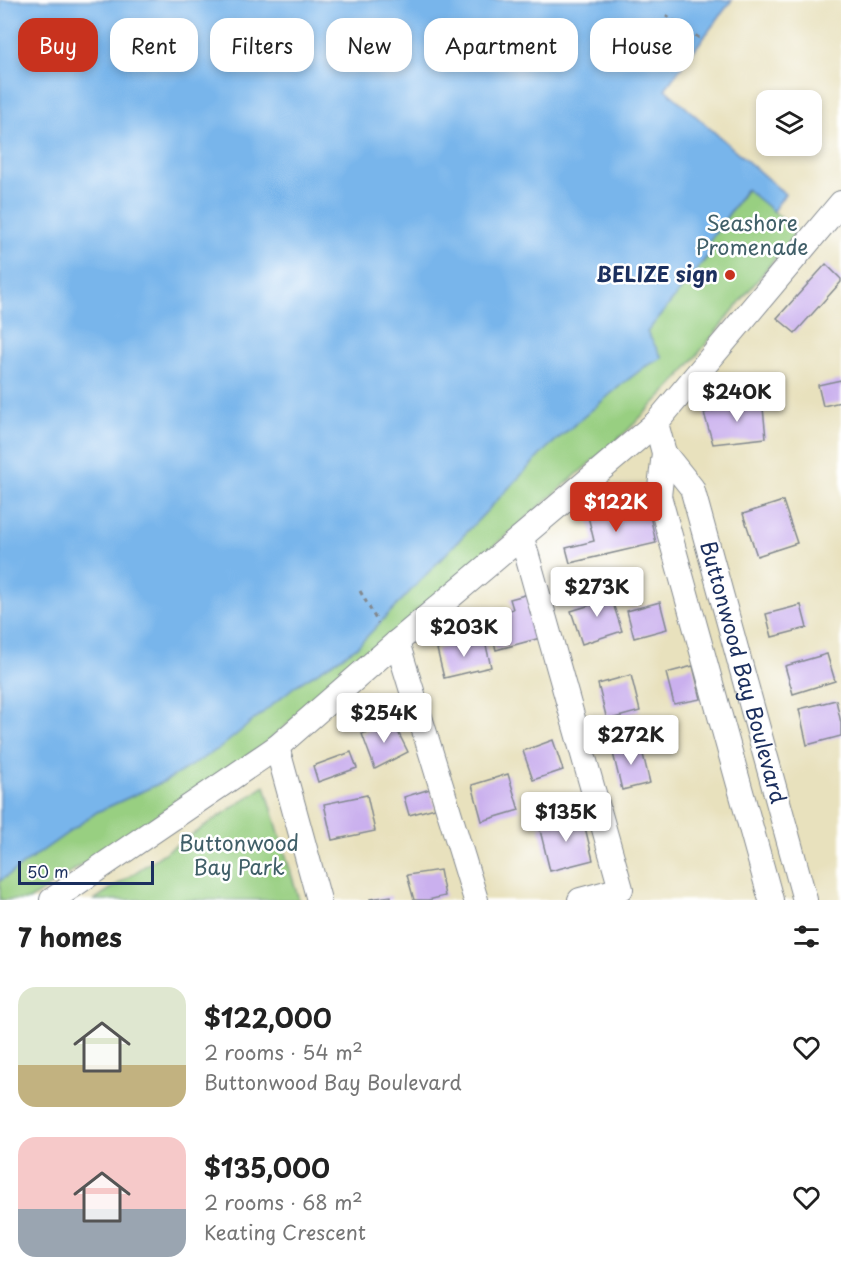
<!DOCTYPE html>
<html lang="en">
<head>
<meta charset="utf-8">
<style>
  :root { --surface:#fff; --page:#f2f2f2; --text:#222; --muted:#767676; --accent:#c8321e }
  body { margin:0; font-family:"Playpen Sans",sans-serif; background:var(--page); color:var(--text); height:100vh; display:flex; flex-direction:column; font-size:22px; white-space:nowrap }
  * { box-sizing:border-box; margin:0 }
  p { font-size:20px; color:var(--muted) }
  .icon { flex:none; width:33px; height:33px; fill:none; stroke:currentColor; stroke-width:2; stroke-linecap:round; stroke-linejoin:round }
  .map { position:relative; height:900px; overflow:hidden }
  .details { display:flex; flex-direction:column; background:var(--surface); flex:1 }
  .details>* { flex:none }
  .top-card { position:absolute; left:18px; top:18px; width:806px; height:54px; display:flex; gap:12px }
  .tools { position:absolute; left:756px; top:90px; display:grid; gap:12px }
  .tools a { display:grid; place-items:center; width:66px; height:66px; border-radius:12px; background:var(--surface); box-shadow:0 3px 9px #0003; font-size:30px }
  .scale { position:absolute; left:18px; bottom:15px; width:136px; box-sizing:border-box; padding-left:6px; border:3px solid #1b2f5e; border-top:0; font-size:16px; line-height:21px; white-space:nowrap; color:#1b2f5e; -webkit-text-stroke:4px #fff; paint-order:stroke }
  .price { position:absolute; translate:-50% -51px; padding:0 14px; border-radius:6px; background:#fff; color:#222; font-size:20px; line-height:39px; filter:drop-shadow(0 2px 3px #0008) }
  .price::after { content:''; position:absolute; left:50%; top:36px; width:18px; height:14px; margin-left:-9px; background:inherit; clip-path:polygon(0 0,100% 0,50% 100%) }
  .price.current { background:var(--accent); color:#fff }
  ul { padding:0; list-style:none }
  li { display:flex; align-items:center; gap:18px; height:150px; padding:0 18px }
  li span { display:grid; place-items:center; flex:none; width:168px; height:120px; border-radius:18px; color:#555 }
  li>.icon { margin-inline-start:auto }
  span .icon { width:72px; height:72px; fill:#fffc; stroke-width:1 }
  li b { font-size:26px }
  h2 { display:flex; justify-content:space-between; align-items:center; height:72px; padding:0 18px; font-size:26px }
  .tag { padding:0 21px; border-radius:18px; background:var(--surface); box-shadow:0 3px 9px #0003; font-size:21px; line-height:54px }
  .tag.current { background:var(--accent); color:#fff }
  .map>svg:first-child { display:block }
</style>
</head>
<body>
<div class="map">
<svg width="841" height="900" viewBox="0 0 841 900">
  <rect width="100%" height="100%" fill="#fff"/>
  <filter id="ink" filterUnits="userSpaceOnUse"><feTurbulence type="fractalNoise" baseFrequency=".0167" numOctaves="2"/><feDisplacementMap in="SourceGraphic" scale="12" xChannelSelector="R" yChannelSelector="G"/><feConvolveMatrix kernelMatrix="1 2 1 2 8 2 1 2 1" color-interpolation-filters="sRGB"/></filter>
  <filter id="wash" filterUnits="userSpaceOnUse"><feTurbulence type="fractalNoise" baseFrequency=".008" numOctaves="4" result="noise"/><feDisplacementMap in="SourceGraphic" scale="24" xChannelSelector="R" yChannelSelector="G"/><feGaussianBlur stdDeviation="1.35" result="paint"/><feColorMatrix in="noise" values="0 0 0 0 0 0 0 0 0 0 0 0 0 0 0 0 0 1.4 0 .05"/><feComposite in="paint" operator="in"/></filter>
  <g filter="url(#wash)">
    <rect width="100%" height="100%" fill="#e8e1bd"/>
    <path fill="#98cf81" stroke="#5a7f70" stroke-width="1.5" d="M747,189L797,231L677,380L627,431L262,746L29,900H0V881L97,812L169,779L295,686L356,648L546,449L621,385L646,366L662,358L647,332L710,254L706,246Z
      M265,786L299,900H94Z"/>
    <path fill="#78b5eb" stroke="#4a72a4" stroke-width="1.5" d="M0,0H732L665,89L785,194L773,211L746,189L706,246L710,253L647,332L662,358L646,366L621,385L546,449L356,648L295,686L220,748L169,779L97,812L0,881Z"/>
    <g id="blocks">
      <path fill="#cab0ee" d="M826,264L841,279V282L795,333L777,318Z
        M841,380V402L823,406L818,385Z
        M762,398L766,438L713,444L704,413Z
        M783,501L797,543L757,556L743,514Z
        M647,502L656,543L570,563L566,548L594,541L588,516Z
        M607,585L622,631L582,644L571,611L597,603L592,590Z
        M532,593L544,637L496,650L487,617L513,609L510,599Z
        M660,602L667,629L634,638L627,611Z
        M801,605L807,628L772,637L766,614Z
        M484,637L491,667L444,678L437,649Z
        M827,654L835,681L793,694L785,666Z
        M693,666L701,699L674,704L666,673Z
        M631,675L640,711L607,720L598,684Z
        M836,700L841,723V736L807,745L799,709Z
        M392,720L408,752L375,769L362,734Z
        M553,740L563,770L533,780L523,751Z
        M640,742L650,783L622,790L612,749Z
        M351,752L357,768L318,782L313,766Z
        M508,774L519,810L482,821L472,785Z
        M430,789L435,808L409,815L404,797Z
        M367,795L375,831L332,840L324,804Z
        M582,815L593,860L550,871L539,826Z
        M440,870L445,896L428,900H414L407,875Z
        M391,896V900H370V899Z"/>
    </g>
  </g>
  <g filter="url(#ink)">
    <use href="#blocks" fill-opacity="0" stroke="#82888e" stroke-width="1.5"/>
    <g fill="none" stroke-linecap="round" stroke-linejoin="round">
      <defs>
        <g id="minor">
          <path d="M656,423L664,453L659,496L771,900"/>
          <path id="s1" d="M664,453L692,488L805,900"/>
          <path d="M522,538L621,889L580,900"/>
          <path d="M397,642L476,900"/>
          <path d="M277,747L319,900"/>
          <path d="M52,900L277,747L397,642L656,423L841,203"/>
        </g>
      </defs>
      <use href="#minor" stroke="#82888e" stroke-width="26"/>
      <path stroke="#82888e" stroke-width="3" stroke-dasharray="4.5 4.5" stroke-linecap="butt" d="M666,15L702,40
        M360,591L378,623"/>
      <use href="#minor" stroke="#fff" stroke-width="24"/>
    </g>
  </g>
  <circle fill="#c8321e" stroke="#fff" stroke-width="2" cx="730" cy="275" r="6"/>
  <g text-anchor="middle" stroke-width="5" stroke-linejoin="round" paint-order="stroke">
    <g font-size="21" fill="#405f68" stroke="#fff">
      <text x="752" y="231">Seashore<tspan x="752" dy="24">Promenade</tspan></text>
      <text x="239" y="851">Buttonwood<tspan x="239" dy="24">Bay Park</tspan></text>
    </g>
    <g font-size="21" font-weight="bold" fill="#1b2f5e" stroke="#fff" text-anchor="end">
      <text x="718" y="282">BELIZE sign</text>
    </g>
    <g font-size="21" fill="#1b2f5e" stroke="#fff">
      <text dy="7" stroke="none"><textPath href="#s1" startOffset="236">Buttonwood Bay Boulevard</textPath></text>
    </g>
  </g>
</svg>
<div class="tools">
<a><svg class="icon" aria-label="layers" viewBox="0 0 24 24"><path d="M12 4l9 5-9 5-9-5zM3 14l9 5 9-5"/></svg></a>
</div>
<div class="scale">50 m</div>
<b class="price" style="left:737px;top:423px">$240K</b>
<b class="price current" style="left:616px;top:533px">$122K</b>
<b class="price" style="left:597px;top:618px">$273K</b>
<b class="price" style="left:464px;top:658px">$203K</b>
<b class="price" style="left:384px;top:744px">$254K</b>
<b class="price" style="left:631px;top:766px">$272K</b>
<b class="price" style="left:566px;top:843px">$135K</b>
<div class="top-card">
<a class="tag current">Buy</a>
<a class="tag">Rent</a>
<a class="tag">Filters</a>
<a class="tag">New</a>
<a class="tag">Apartment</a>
<a class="tag">House</a>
</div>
</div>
<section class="details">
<h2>7 homes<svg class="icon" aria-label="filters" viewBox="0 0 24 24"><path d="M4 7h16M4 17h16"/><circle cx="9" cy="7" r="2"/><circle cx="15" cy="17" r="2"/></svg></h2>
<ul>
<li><span style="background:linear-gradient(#dfe7d0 65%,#c2b280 0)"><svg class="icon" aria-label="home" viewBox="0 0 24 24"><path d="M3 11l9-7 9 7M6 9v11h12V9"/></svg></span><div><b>$122,000</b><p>2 rooms · 54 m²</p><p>Buttonwood Bay Boulevard</p></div><svg class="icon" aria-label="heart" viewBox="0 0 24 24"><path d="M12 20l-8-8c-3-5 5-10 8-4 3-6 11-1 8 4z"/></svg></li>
<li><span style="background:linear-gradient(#f6c9c9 60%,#9aa5b1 0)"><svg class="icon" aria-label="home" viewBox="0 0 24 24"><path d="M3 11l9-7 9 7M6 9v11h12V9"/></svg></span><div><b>$135,000</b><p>2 rooms · 68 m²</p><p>Keating Crescent</p></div><svg class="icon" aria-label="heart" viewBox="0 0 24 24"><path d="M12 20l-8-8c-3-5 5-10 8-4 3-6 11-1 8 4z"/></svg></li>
</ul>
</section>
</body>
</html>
